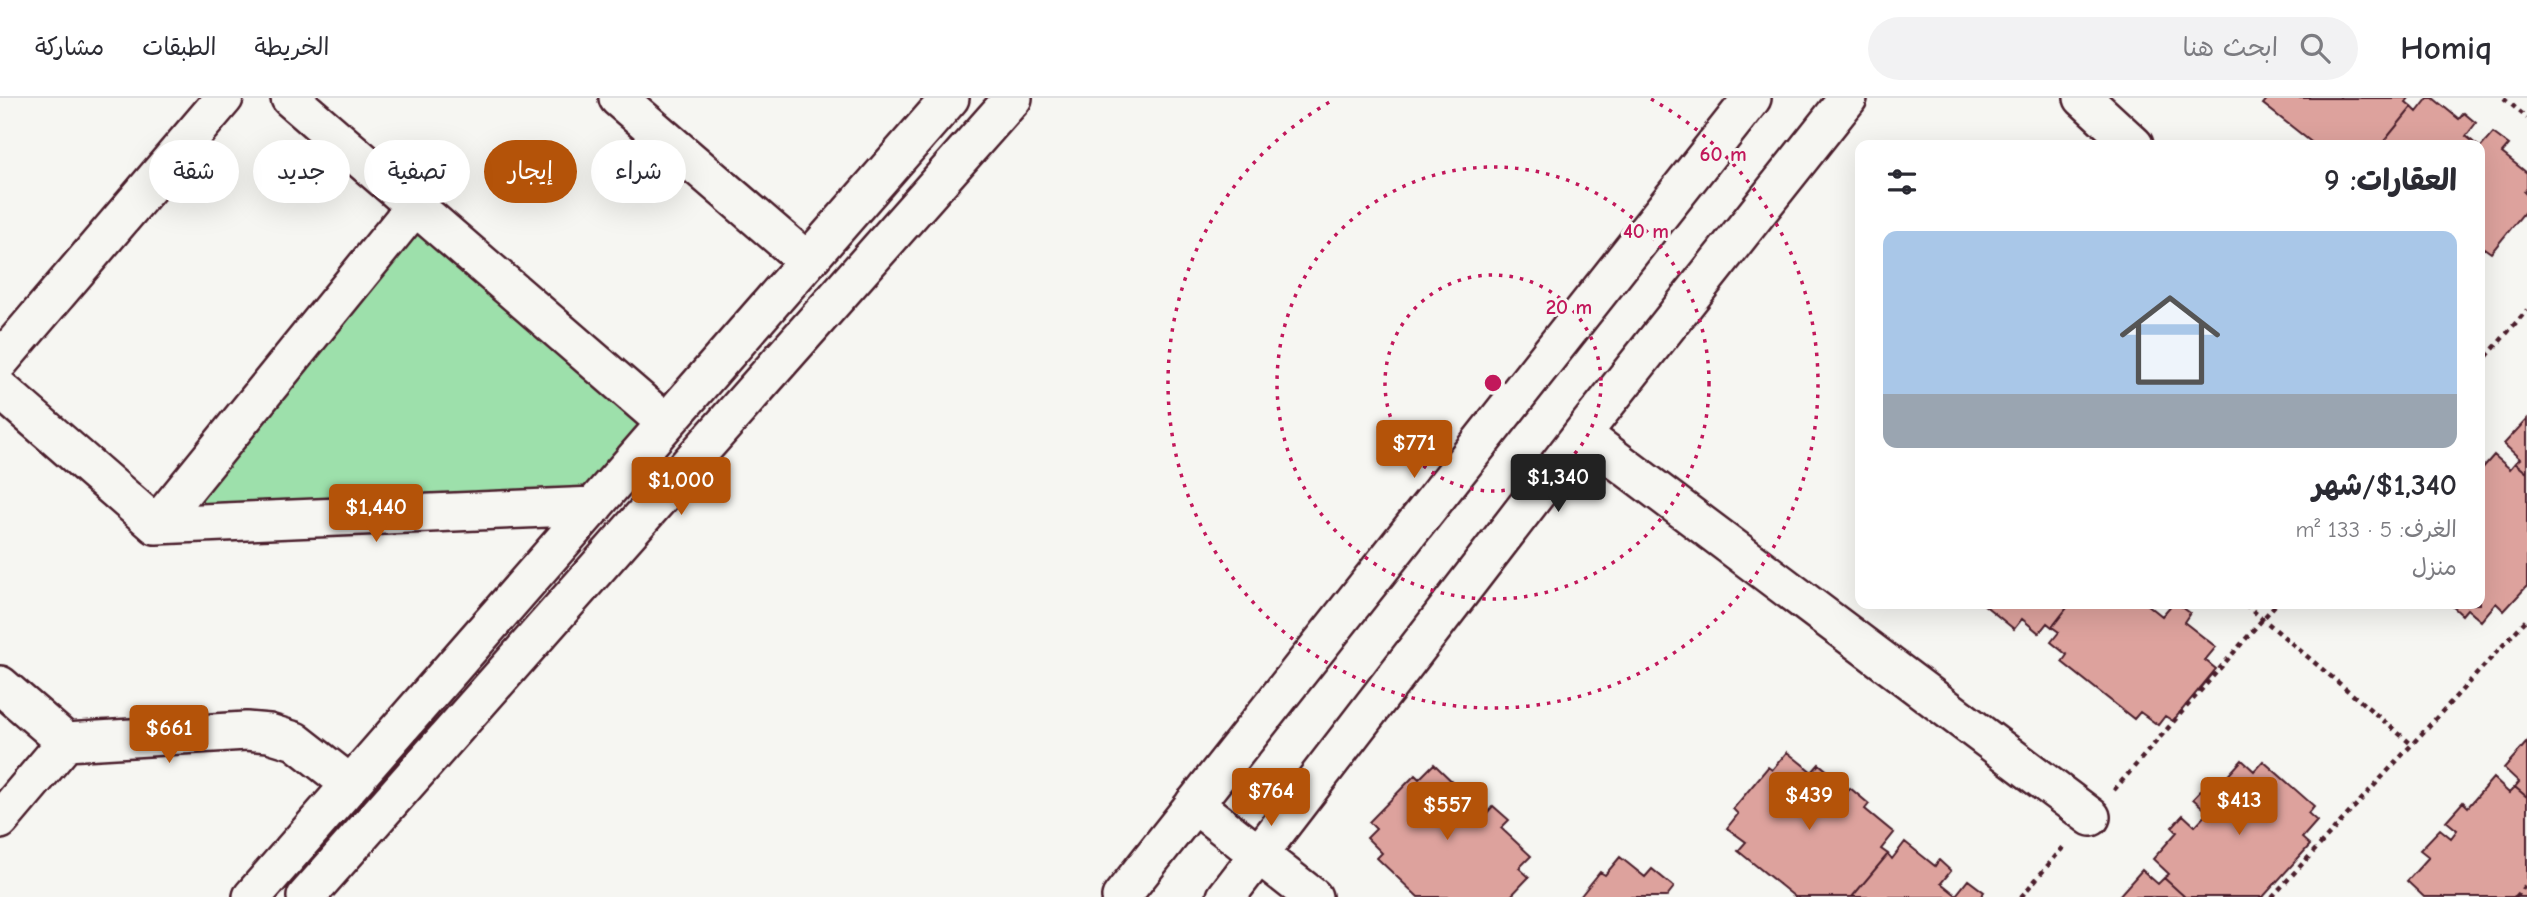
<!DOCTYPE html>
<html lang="ar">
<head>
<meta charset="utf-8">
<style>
  :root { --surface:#fff; --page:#f2f2f3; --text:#2b2b33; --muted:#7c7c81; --line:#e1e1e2; --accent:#b45309 }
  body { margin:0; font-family:"Comic Neue","Playpen Sans Arabic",sans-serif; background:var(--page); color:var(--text); direction:rtl; height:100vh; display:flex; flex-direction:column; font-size:26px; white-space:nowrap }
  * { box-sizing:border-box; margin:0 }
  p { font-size:23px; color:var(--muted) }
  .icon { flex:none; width:38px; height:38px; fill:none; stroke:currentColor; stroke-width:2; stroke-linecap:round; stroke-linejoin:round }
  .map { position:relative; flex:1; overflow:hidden; direction:ltr }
  .side { position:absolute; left:1855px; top:42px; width:630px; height:469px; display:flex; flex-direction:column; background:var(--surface); border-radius:14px; box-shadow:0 7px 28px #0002; direction:rtl }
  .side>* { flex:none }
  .hud { position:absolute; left:21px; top:42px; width:665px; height:63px; direction:rtl; display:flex; gap:14px }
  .price { position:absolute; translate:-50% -60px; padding:0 16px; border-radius:7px; background:var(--accent); color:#fff; font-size:23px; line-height:46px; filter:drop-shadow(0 2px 4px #0008) }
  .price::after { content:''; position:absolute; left:50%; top:42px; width:21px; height:16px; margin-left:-10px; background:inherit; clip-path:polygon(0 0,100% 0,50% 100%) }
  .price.active { background:#222; color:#fff }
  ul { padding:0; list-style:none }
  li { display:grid; align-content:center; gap:14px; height:371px; padding:0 28px }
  li span { display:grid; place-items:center; height:217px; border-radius:14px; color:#555 }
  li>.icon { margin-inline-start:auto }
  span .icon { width:126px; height:126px; fill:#fffc; stroke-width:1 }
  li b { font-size:30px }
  h2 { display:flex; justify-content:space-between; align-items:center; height:84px; padding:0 28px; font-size:30px }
  .tag { padding:0 24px; border-radius:32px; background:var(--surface); box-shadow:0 7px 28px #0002; font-size:24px; line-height:63px }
  .tag.active { background:var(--accent); color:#fff }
  header { display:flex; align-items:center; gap:42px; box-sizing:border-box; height:98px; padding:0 35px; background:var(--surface); border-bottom:2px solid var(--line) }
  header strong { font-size:33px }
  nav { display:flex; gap:38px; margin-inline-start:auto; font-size:24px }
  .search { width:490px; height:63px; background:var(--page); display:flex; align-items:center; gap:18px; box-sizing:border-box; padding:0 24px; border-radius:38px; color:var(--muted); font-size:26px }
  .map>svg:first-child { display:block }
</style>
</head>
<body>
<header>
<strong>Homiq</strong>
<div class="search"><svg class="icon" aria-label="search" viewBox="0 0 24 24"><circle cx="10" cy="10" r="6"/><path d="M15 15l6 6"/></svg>ابحث هنا</div>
<nav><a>الخريطة</a><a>الطبقات</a><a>مشاركة</a></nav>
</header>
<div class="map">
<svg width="2527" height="799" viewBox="0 0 2527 799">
  <rect width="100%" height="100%" fill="#f6f6f2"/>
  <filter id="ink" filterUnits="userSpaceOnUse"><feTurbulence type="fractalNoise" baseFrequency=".0143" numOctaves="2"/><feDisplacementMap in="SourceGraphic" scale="14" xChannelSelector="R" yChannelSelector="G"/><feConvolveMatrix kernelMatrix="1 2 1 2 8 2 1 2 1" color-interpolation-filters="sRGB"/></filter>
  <g filter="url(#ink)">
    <path fill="#9de0ab" stroke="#74806b" stroke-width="2" d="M415,108L666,325L594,408L156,427Z"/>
    <path fill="#dda29d" stroke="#4a1f2b" stroke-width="2" d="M2268,0H2409L2406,4L2412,9L2381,47H2315L2263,6Z
      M2428,0H2433L2459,21L2464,15L2476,25L2466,38L2477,47H2381L2412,9L2417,14Z
      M2493,35L2509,47L2502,55L2527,75V90L2524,94L2527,97V111L2491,155L2484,150L2480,155V50Z
      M2527,321V375L2515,365L2520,361L2504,346Z
      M2494,357L2510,371L2515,365L2527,375V488L2504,513L2496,505L2481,523L2467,511L2462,517L2450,506H2480V373Z
      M1983,506H2070L2052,529L2047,525L2039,535L2022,521L2014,531Z
      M2070,506H2147L2162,518L2172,506H2178L2190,515L2184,524L2216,549L2205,562L2216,571L2173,623L2165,618L2158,627L2140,614L2134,621L2062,564L2067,557L2051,544L2059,534L2052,529Z
      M2527,644V699L2515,689L2519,684L2504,670Z
      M1787,654L1812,674L1819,666L1841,684L1832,695L1841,702L1850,690L1869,706L1865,711L1894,735L1881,751L1888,756L1852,799H1795L1738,753L1746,744L1727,730L1738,716L1733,711L1768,669L1772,672Z
      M2242,662L2254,673L2263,663L2314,708L2308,715L2317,723L2302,740L2310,747L2263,799H2185L2164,780L2169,776L2153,761L2177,734L2172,729L2183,717L2195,728L2208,714L2193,701L2207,686L2215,692Z
      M1434,666L1461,692L1466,687L1477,698L1466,710L1480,723L1493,708L1509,722L1501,730L1531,758L1519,770L1529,779L1510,799H1418L1377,760L1382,755L1367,740L1376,731L1369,724L1415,677L1419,681Z
      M2493,680L2509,695L2515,689L2527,699V799H2424L2407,783L2429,759L2420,752L2440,731L2451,740L2457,732L2446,723L2463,704L2468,709Z
      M1905,744L1935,768L1939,762L1951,773L1941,785L1956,797L1968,782L1984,794L1980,799H1852L1888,756L1892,761Z
      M1620,759L1645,779L1652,771L1674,789L1666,799H1580L1600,774L1605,777Z
      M2142,772L2158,786L2164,780L2185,799H2118Z"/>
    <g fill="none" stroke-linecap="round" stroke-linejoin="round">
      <defs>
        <path id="street" d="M290,0L666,325
          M618,0L807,163
          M2083,0L2134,47
          M0,263L224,0
          M0,291L156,427L594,408
          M1582,336L2091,719
          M156,427L415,108
          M0,587L66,644
          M1194,706L1313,799
          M0,722L66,644L246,633L269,635L295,643L350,686
          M252,799L950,0
          M306,799L1013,0
          M1121,799L1752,0
          M1226,799L1582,336L1848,0"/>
      </defs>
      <use href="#street" stroke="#4a1f2b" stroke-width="42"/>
      <path stroke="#4a1f2b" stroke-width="4.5" stroke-dasharray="5 5" stroke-linecap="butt" d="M2504,0L2527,20
        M2480,266L2527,212
        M2245,506L2410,645
        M2114,692L2276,506
        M2021,799L2066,746
        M2272,799L2527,521
        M2515,799L2527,786"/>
      <use href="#street" stroke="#f6f6f2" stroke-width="37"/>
    </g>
  </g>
  <g fill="none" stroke="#c2185b" stroke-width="3.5" stroke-dasharray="3.5 7">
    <circle cx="1493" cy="285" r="108"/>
    <circle cx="1493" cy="285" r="216"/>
    <path d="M1651 1A325 325 0 1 1 1335 1"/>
  </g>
  <circle cx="1493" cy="285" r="10" fill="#c2185b" stroke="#f6f6f2" stroke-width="3.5"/>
  <g font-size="21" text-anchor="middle" font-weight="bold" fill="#c2185b" stroke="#f6f6f2" stroke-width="6" stroke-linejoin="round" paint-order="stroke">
    <text x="1723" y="63">60 m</text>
    <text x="1646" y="140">40 m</text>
    <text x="1569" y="216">20 m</text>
  </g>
</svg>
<b class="price" style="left:1414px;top:382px">$771</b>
<b class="price active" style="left:1558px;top:416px">$1,340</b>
<b class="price" style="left:681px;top:419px">$1,000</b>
<b class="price" style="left:376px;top:446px">$1,440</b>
<b class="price" style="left:169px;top:667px">$661</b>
<b class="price" style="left:1271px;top:730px">$764</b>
<b class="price" style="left:1809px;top:734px">$439</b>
<b class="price" style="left:2239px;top:739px">$413</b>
<b class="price" style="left:1447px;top:744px">$557</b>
<div class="hud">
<a class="tag">شراء</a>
<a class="tag active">إيجار</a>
<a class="tag">تصفية</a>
<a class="tag">جديد</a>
<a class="tag">شقة</a>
</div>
<section class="side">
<h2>العقارات: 9<svg class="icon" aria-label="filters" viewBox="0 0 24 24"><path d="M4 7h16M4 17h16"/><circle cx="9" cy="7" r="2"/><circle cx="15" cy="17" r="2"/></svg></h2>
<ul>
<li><span style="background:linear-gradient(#a9c7e8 75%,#9aa5b1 0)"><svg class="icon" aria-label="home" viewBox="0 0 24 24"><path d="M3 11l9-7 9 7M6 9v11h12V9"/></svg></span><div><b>$1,340/شهر</b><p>الغرف: 5 · 133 m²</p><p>منزل</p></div></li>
</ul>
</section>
</div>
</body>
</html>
